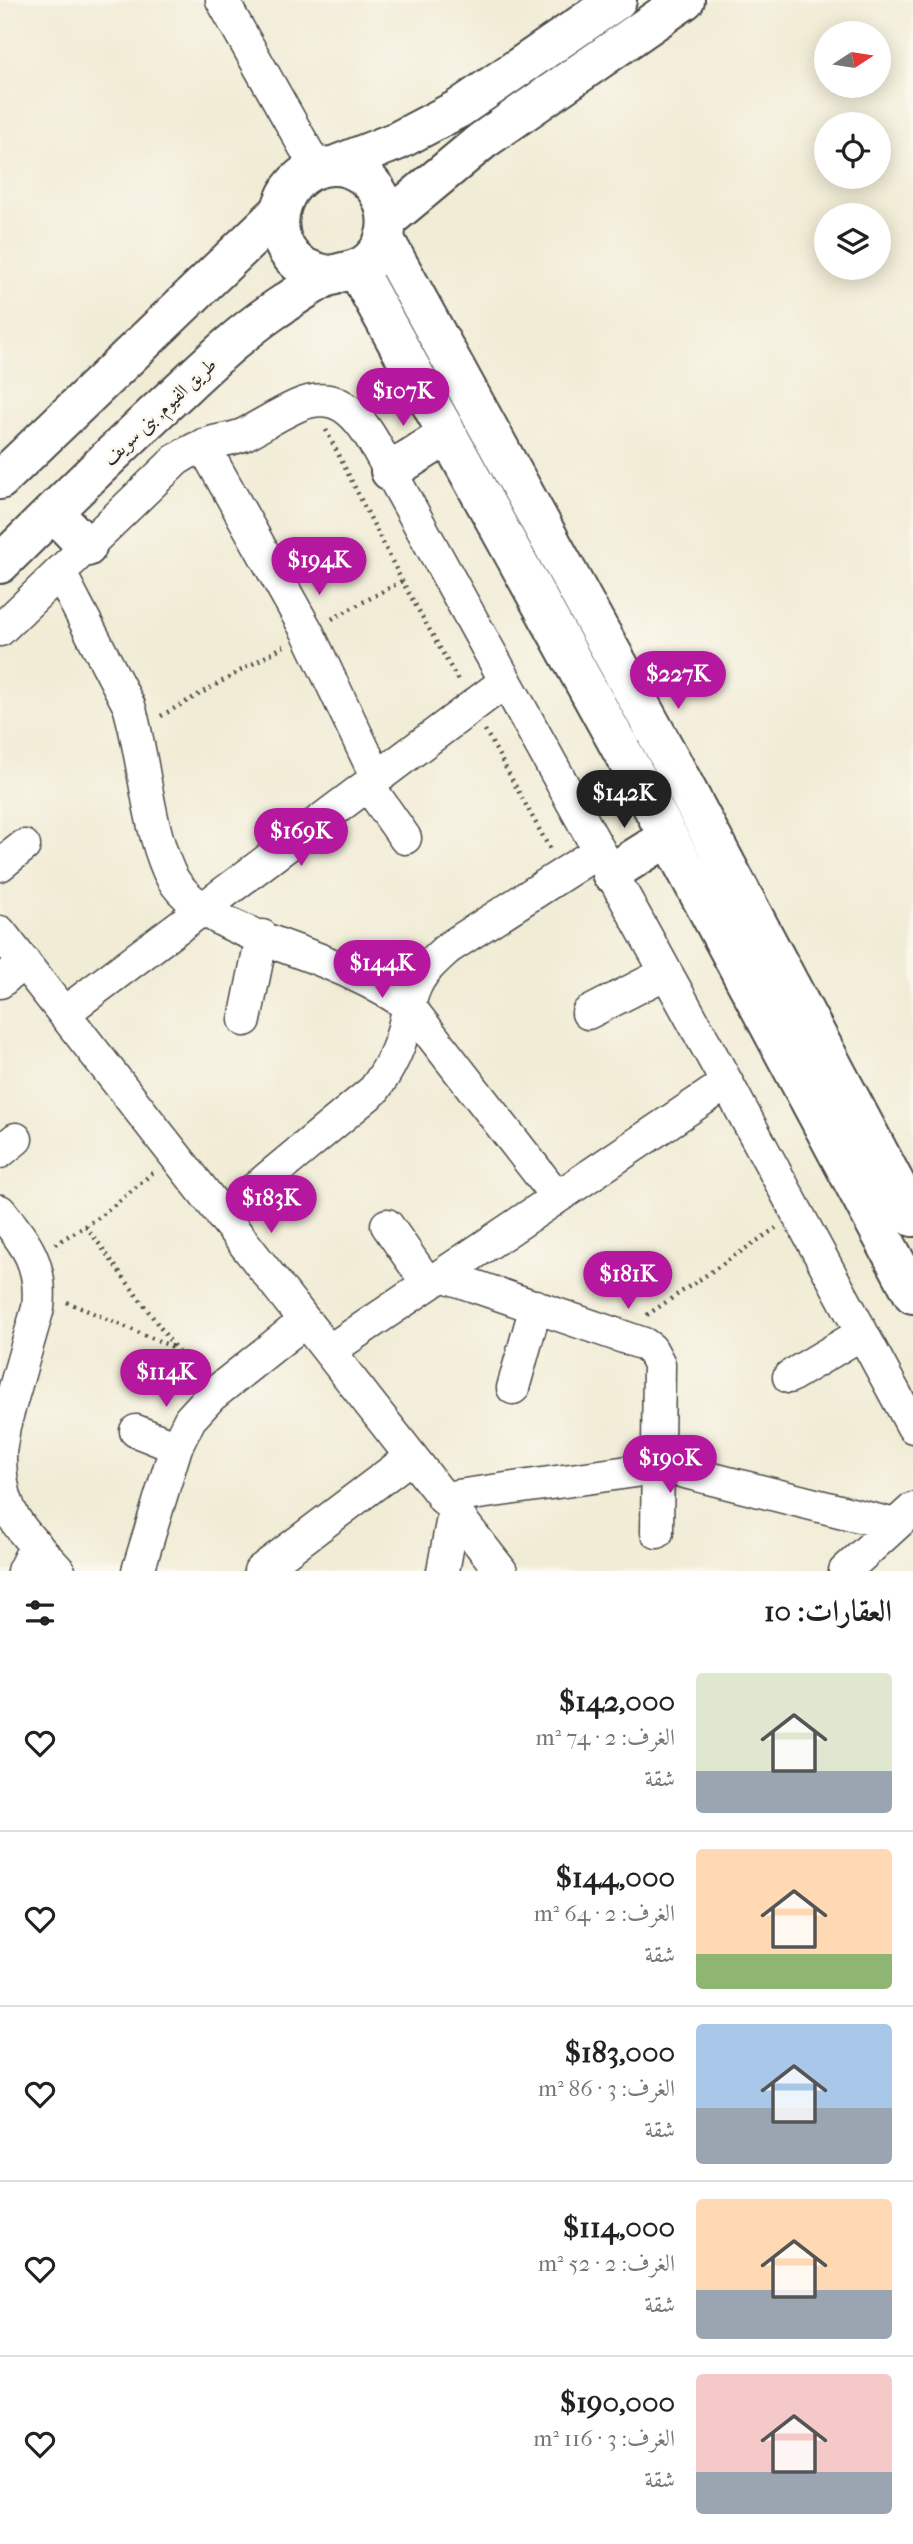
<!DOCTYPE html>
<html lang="ar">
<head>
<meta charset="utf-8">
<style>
  :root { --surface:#fff; --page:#f6f6f6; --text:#222; --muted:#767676; --line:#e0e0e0; --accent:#b5179e }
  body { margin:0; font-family:"IM FELL French Canon",Amiri,serif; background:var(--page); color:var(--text); direction:rtl; height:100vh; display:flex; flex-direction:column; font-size:26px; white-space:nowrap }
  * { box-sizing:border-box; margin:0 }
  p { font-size:23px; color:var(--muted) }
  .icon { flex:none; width:38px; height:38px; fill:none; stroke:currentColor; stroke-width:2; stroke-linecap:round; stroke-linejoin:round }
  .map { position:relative; height:1571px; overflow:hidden; direction:ltr }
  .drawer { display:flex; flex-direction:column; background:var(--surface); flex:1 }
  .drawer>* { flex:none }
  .needle { width:46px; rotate:78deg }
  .tools { position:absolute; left:814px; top:21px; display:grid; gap:14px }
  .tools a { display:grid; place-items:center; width:77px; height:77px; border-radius:50%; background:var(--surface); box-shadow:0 4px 18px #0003; font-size:35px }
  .price { position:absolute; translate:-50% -60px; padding:0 16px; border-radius:24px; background:var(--accent); color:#fff; font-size:23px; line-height:46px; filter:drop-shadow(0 2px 4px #0008) }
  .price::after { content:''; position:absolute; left:50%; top:42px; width:21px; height:16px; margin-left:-10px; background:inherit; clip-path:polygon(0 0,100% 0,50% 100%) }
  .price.selected { background:#222; color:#fff }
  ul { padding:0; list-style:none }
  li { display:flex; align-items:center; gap:21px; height:175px; padding:0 21px }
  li+li { border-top:2px solid var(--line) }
  li span { display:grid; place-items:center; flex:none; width:196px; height:140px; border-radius:7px; color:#555 }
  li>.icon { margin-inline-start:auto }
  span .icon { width:84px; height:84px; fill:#fffc; stroke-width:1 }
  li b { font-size:30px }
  h2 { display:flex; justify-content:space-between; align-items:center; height:84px; padding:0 21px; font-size:30px }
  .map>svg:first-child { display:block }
</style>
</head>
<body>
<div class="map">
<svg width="913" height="1571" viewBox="0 0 913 1571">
  <rect width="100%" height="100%" fill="#fbf7ec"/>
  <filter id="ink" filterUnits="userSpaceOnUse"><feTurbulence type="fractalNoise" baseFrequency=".0143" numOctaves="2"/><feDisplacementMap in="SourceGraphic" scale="14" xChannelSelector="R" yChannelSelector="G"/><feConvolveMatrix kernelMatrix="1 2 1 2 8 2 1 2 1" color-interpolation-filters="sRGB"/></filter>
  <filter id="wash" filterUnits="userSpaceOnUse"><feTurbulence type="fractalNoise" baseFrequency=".00686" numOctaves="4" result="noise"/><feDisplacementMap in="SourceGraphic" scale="28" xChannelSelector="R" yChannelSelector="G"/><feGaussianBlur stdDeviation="1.57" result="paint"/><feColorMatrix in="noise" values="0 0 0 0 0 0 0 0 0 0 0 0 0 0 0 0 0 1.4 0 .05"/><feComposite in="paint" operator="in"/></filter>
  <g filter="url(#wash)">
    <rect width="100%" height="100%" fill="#f1ecd6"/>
  </g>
  <g filter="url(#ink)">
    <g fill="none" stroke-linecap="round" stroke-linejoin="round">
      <defs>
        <path id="minor" d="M222,0L317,169
          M203,445L308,633L377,778
          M60,573L129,706C145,760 146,820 169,872C191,920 276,942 323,961C353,973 381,987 408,1005L557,1197
          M0,630L176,460C188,452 199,446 214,442C225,439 235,439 245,434C262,425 279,414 297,406C349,383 369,435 390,471L727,1083L913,1427
          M368,785L405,838
          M0,865L24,846
          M0,932L501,1571
          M0,982L24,962
          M64,1013L506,681
          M588,1013L666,973
          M245,1020L262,936
          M0,1152L16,1139
          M0,1211C26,1244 43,1264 38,1308L4,1426L0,1452
          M222,1216L374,1090C388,1071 399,1051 404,1027C408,1012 409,999 416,985C423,970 436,959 448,948L599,851
          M387,1225L428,1284
          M442,1275L644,1344L651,1349L659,1364L657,1532
          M329,1351L727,1083
          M789,1377L861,1334
          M513,1388L536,1306
          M136,1431L176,1447
          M0,1455C0,1515 21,1529 59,1571
          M443,1498L657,1468L673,1469L895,1525
          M23,1571L36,1545
          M138,1571L176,1447L190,1419L211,1396L305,1321
          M260,1571L411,1457
          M443,1571L454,1512
          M845,1571L913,1509"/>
        <path id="major" d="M384,238L672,762L913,1217
          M357,270L639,782L913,1294
          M390,471L448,435
          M611,873L668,837"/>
        <path id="highway" d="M333,166L397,141L458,109L617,0
          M387,220L482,141L685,0
          M0,480L278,213
          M53,512L87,547
          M0,564C58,507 116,449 176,394C207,365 238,335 273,311C288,301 316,281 332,275C351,269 364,271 378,251C401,217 375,166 333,166C284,167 260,231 298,263C308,271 320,273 332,276"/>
      </defs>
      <use href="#minor" stroke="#494845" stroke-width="35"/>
      <use href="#major" stroke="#494845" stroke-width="42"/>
      <use href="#highway" stroke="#494845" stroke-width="42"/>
      <path stroke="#494845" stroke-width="4.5" stroke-dasharray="2 5" stroke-linecap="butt" d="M326,430L402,581L459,682
        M332,619L402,581
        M161,716L284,646
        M485,730L551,851
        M86,1226L195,1375
        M55,1244L100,1217L155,1171
        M67,1302L175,1348
        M647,1315L776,1228"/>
      <use href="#minor" stroke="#fff" stroke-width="32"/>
      <use href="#major" stroke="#fff" stroke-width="38"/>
      <use href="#highway" stroke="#fff" stroke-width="38"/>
    </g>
  </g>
  <g text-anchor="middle" stroke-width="5" stroke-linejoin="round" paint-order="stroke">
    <g font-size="19" fill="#2b2b2b" stroke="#fbf7ec">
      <text transform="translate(159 411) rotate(-43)" y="7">طريق الفيوم, بنى سويف</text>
    </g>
  </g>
</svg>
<div class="tools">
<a><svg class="needle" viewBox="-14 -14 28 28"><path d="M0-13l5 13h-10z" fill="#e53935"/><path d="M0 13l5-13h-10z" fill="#767676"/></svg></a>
<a><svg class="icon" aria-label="locate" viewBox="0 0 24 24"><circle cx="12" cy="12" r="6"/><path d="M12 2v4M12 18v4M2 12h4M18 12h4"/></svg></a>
<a><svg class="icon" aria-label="layers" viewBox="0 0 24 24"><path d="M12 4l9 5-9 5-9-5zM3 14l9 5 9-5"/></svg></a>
</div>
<b class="price" style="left:403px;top:428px">$107K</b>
<b class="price" style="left:319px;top:597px">$194K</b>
<b class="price" style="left:678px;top:711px">$227K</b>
<b class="price selected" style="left:624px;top:830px">$142K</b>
<b class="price" style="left:301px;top:868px">$169K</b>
<b class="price" style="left:382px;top:1000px">$144K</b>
<b class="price" style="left:271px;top:1235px">$183K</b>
<b class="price" style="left:628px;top:1311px">$181K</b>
<b class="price" style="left:166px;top:1409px">$114K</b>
<b class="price" style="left:670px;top:1495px">$190K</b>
</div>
<section class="drawer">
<h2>العقارات: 10<svg class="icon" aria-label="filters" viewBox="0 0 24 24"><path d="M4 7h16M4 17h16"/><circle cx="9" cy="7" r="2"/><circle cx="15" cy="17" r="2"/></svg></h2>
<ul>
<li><span style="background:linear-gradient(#dfe7d0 70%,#9aa5b1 0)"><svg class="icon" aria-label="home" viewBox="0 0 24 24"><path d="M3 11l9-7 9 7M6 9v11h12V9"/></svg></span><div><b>$142,000</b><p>الغرف: 2 · 74 m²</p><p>شقة</p></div><svg class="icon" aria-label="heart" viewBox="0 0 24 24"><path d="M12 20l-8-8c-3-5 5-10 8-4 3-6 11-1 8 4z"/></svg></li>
<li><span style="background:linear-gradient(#ffd9b3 75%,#8fb573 0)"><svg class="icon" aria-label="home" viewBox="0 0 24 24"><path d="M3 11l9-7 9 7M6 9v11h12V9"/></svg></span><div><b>$144,000</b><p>الغرف: 2 · 64 m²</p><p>شقة</p></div><svg class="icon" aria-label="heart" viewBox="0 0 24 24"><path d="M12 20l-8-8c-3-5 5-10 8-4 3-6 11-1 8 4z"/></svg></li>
<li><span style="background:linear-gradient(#a9c7e8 60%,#9aa5b1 0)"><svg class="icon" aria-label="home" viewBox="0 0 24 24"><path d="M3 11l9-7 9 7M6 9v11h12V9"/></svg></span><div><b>$183,000</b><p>الغرف: 3 · 86 m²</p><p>شقة</p></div><svg class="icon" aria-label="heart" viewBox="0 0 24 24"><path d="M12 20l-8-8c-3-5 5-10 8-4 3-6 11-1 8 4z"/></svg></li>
<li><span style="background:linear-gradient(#ffd9b3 65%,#9aa5b1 0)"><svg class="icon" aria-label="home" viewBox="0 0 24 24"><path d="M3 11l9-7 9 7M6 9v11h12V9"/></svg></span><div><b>$114,000</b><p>الغرف: 2 · 52 m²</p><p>شقة</p></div><svg class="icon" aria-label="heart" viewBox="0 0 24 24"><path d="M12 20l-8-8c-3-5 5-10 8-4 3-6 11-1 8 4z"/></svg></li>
<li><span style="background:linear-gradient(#f6c9c9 70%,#9aa5b1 0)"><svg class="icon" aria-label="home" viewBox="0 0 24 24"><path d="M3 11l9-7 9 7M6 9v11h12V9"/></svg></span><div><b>$190,000</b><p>الغرف: 3 · 116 m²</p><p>شقة</p></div><svg class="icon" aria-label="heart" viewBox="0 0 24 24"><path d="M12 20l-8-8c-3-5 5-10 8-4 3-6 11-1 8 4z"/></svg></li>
</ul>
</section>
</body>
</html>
